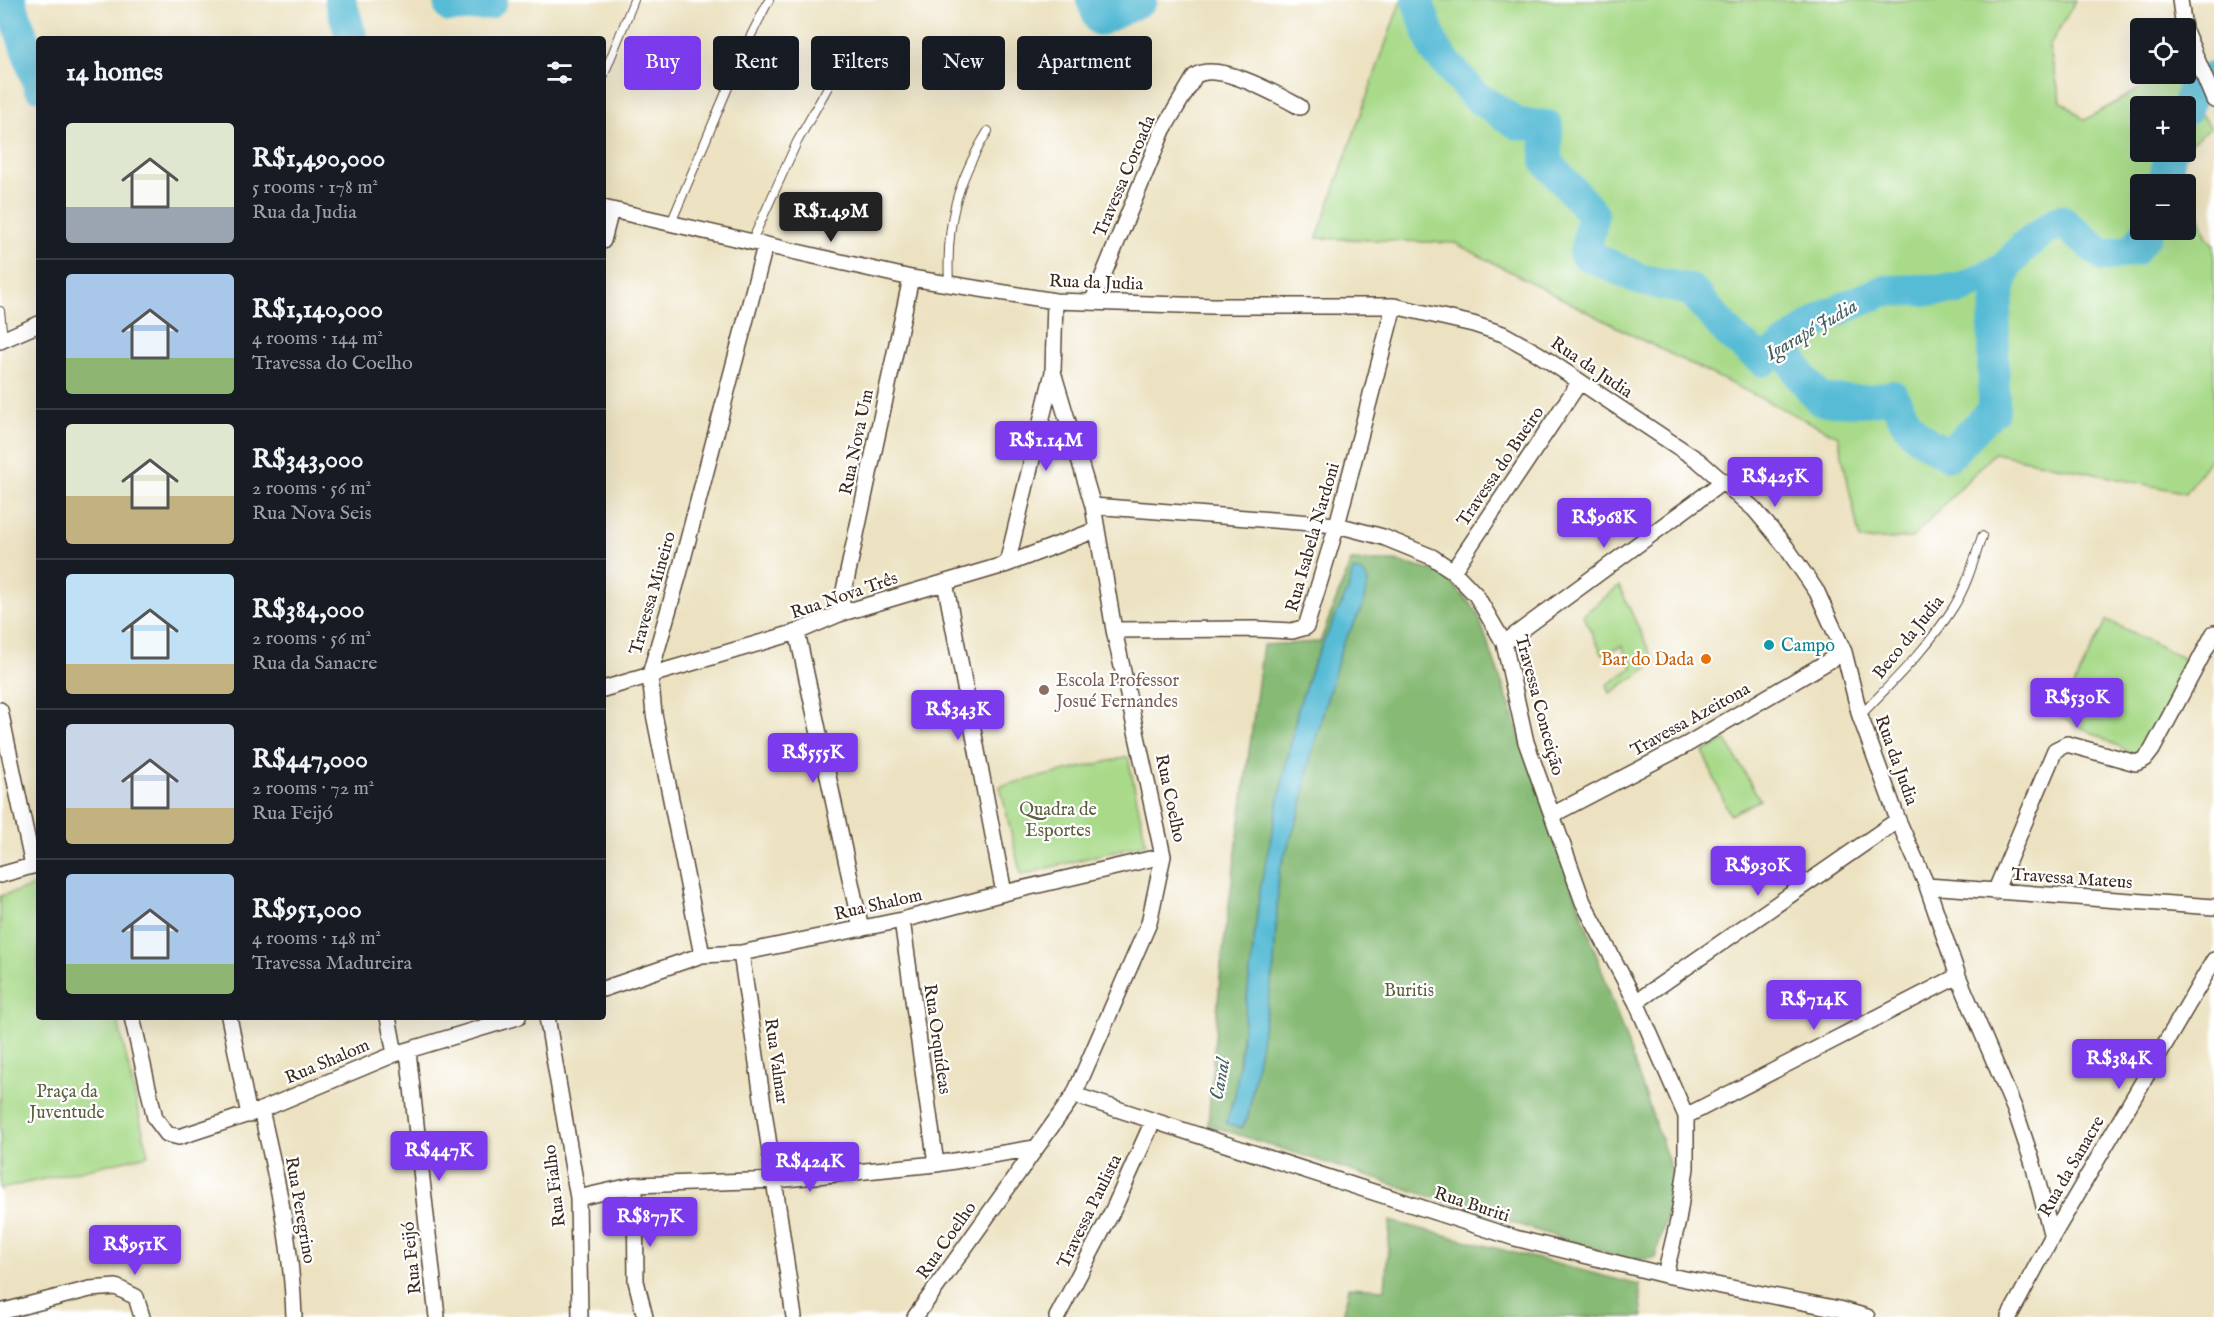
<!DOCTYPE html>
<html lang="en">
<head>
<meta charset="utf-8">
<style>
  :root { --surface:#171b24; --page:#20242c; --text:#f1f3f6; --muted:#9ea1a6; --line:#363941; --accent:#7c3aed }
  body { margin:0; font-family:"IM FELL English",serif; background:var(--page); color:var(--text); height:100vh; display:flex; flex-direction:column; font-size:22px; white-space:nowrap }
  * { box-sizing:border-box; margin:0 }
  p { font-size:20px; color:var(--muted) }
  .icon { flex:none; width:33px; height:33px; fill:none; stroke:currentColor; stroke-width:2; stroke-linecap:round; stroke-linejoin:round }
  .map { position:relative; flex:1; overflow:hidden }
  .sheet { position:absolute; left:36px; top:36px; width:570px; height:984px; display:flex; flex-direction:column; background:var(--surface); border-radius:6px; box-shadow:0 6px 24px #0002 }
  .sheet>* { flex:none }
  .hud { position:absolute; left:624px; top:36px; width:570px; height:54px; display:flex; gap:12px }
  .buttons { position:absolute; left:2130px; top:18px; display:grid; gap:12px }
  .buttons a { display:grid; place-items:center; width:66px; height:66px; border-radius:6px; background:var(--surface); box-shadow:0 6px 24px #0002; font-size:30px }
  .price { position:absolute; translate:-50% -51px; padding:0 14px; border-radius:6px; background:var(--accent); color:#fff; font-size:20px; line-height:39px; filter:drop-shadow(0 2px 3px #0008) }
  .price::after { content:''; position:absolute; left:50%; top:36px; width:18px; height:14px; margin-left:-9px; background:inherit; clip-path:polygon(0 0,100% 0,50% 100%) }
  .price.active { background:#222; color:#fff }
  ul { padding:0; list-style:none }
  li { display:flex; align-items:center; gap:18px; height:150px; padding:0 30px }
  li+li { border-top:2px solid var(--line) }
  li span { display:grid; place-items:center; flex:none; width:168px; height:120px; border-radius:6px; color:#555 }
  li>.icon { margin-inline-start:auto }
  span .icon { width:72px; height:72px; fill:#fffc; stroke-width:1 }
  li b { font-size:26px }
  h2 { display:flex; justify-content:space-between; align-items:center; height:72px; padding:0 30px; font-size:26px }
  .chip { padding:0 21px; border-radius:6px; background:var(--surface); box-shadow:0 6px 24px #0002; font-size:21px; line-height:54px }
  .chip.active { background:var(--accent); color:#fff }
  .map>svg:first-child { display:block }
</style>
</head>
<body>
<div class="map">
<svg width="2214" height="1317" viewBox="0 0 2214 1317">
  <rect width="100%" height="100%" fill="#fff"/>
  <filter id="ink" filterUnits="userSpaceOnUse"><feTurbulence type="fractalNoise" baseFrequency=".0167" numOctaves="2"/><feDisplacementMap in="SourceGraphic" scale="12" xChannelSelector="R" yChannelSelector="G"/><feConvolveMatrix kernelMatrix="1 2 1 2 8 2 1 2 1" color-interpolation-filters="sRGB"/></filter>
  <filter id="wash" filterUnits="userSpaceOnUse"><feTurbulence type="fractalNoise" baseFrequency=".008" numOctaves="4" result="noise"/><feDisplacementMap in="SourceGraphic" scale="24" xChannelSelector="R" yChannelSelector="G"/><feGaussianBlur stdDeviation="1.35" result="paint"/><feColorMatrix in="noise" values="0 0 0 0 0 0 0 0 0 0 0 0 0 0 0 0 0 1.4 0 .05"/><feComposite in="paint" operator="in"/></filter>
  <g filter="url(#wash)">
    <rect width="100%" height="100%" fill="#ece2c1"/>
    <path fill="#a8da89" stroke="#728254" stroke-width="1.5" fill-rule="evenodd" d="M1401,0H2076L2049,47L2061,101L2085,120L2148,84L2160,74H2175L2210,128L2186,147V106H2140V152H2180L2176,155L2207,237L2214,245V454L2186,493L1994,453L1912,538L1860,540L1838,436L1640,339L1455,243L1317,238ZM2140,184H2186V230H2140Z
      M1619,586L1655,663L1610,693L1607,685L1632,668L1622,646L1602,654L1583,615Z
      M2107,620L2189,661L2140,757L2058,716Z
      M1726,740L1760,800L1730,815L1703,752Z
      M1128,757L1146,843L1021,875L1000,786Z
      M39,885V1017H117L148,1155L0,1189V896Z"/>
    <path fill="#86ba75" stroke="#60724a" stroke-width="1.5" d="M1351,561H1395L1444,574L1477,612L1676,1183L1655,1258L1629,1260L1208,1125L1221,966L1263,645L1320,642Z
      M1390,1221L1639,1285L1643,1317H1343L1349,1287L1385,1289Z"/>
    <path fill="#57bbd5" stroke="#49727a" stroke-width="1.5" d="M1353,570L1363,573L1368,582L1362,608L1342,646L1308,767L1302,805L1279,872L1274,966L1248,1117L1242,1128L1226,1123L1235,1096L1260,889L1298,708L1313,664L1348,590Z"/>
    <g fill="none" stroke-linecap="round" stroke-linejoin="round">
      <path stroke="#57bbd5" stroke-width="32" d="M10,0L39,86
        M340,0L352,39
        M449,0L450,7L488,4L492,0
        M1092,0L1100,20L1141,0
        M1417,0L1435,50L1475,96L1518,124L1547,126L1546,161L1593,214L1585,254L1642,280L1691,290L1731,336L1763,361L1827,315L1883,291L1960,289L2005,268L2025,245L2060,220L2104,256L2134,250L2148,230
        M2186,110L2194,86L2214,77
        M2163,184L2171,152
        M1784,346L1800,375L1820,400L1865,401L1893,396C1910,433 1914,436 1949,455L1994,409C1994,360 1988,310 2008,264"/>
    </g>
  </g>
  <g filter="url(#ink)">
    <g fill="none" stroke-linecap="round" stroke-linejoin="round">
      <defs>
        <path id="lane" d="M603,77L634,0
          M671,223L745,47L769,0
          M751,243L797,142L828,87
          M949,285C946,223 956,183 988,131
          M0,311L3,339
          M1860,716C1892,682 1928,648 1953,608C1967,586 1974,560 1982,536"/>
        <path id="street" d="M2180,0L2184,28
          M2186,33L2214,100
          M603,208L911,278L1055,301L1212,306H1394L1473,324L1503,334L1537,353L1699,461L1754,509L1786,547L1817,592L1844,652L1860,716L1898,820L1927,886L1958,976L2015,1110L2033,1164L2052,1237
          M603,241L611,210
          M1093,300L1163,130L1195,76C1217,60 1278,95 1300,107
          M0,341L39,324
          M1093,506L1337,525L1383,537L1432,557L1453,571L1476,595L1504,643L1526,742L1583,902L1636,1002L1686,1116V1168L1678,1221L1665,1275
          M1007,564L1053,372
          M1453,571L1579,383
          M945,582L1004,893
          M839,614L911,278
          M1114,630L1255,629L1292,631L1306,627L1337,525L1394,306
          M797,632L861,929
          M1504,643L1724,481
          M603,689L797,632L839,614L1007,564L1096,530
          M0,710L33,866
          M1552,815L1686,745L1844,652
          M0,875L39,864
          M1927,886L2214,907
          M1995,892L2055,750L2067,744L2136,763L2145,759L2152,750L2214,633
          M902,920L936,1164
          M741,953L794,1317
          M702,955L654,714L650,674L679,574L765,246
          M603,989L702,955L741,953L902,920L1004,893L1163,856
          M1636,1002L1898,820
          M132,1017L155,1118L167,1134L179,1137L261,1110L395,1054L518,1017
          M229,1017L249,1115
          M388,1017L395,1054
          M547,1017L578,1198L580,1317
          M408,1051L437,1317
          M1074,1095L1515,1238L1665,1275L1839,1309L1867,1317
          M261,1110C277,1179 292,1246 294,1317
          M1686,1116L1958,976
          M635,1185L636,1281L645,1317
          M578,1198L635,1185L775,1180L936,1164L1035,1148
          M0,1312L90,1289L116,1287L136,1297L142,1317
          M915,1317L1074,1095L1149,923L1163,856L1114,630L1093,506L1053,372L1055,301
          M1057,1317L1114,1208L1153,1121
          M2009,1317L2052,1237L2214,960"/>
      </defs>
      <use href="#lane" stroke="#564636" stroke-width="10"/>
      <use href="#street" stroke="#564636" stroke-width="18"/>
      <use href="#lane" stroke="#fff" stroke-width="8"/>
      <use href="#street" stroke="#fff" stroke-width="15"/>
    </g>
  </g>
  <circle fill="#0f9aa8" stroke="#fff" stroke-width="2" cx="1769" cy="645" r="6"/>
  <circle fill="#e8710a" stroke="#fff" stroke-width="2" cx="1706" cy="659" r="6"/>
  <circle fill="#8d6e63" stroke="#fff" stroke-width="2" cx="1044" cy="690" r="6"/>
  <g text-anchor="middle" stroke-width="4.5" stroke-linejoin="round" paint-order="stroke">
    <g font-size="18" fill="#3b2a1e" stroke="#fff">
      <text transform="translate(1124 176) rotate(-67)" y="6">Travessa Coroada</text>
      <text transform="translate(1096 282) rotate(2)" y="6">Rua da Judia</text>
      <text transform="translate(1592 367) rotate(34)" y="6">Rua da Judia</text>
      <text transform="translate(856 442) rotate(-78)" y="6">Rua Nova Um</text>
      <text transform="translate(1500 466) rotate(-56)" y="6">Travessa do Bueiro</text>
      <text transform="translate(1312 537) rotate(-74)" y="6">Rua Isabela Nardoni</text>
      <text transform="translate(652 593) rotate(-74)" y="6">Travessa Mineiro</text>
      <text transform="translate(844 595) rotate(-19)" y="6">Rua Nova Três</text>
      <text transform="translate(1908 637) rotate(-51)" y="6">Beco da Judia</text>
      <text transform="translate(1540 705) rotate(75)" y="6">Travessa Conceição</text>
      <text transform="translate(1690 719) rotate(-29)" y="6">Travessa Azeitona</text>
      <text transform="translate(1897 760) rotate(70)" y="6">Rua da Judia</text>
      <text transform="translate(1171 798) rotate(78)" y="6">Rua Coelho</text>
      <text transform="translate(2072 878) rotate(4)" y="6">Travessa Mateus</text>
      <text transform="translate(878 904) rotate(-13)" y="6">Rua Shalom</text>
      <text transform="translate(938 1039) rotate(82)" y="6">Rua Orquídeas</text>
      <text transform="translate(327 1061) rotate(-23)" y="6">Rua Shalom</text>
      <text transform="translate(777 1061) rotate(82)" y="6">Rua Valmar</text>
      <text transform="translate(2071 1166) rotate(-60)" y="6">Rua da Sanacre</text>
      <text transform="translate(554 1186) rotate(-97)" y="6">Rua Fialho</text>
      <text transform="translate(1472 1204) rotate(18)" y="6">Rua Buriti</text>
      <text transform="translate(301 1210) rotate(80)" y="6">Rua Peregrino</text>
      <text transform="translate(1089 1211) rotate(-64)" y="6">Travessa Paulista</text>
      <text transform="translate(946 1240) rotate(-55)" y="6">Rua Coelho</text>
      <text transform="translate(411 1258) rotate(-96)" y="6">Rua Feijó</text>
    </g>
    <g font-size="18" fill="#0d838f" stroke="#fff" text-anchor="start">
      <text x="1781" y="651">Campo</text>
    </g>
    <g font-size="18" fill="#c56008" stroke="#fff" text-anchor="end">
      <text x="1694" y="665">Bar do Dada</text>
    </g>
    <g font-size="18" fill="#785e54" stroke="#fff" text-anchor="start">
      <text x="1056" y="686">Escola Professor<tspan x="1056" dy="21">Josué Fernandes</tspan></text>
    </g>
    <g font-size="18" fill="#5c5f3e" stroke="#fff">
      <text x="1058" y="815">Quadra de<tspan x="1058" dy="21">Esportes</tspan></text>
      <text x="1409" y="996">Buritis</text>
      <text x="67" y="1097">Praça da<tspan x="67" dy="21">Juventude</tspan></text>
    </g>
    <g font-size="20" font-style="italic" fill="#455d5e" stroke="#fff">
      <text transform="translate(1811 329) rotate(-30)" y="7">Igarapé Judia</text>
      <text transform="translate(1219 1079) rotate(-80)" y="7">Canal</text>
    </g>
  </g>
</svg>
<div class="buttons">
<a><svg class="icon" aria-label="locate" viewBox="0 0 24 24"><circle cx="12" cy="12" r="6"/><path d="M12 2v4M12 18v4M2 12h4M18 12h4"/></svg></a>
<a>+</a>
<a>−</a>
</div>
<b class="price active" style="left:831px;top:243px">R$1.49M</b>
<b class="price" style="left:1046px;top:472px">R$1.14M</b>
<b class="price" style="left:1775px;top:508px">R$425K</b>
<b class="price" style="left:1604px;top:549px">R$968K</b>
<b class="price" style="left:2077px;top:729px">R$530K</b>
<b class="price" style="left:958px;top:741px">R$343K</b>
<b class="price" style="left:813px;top:784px">R$555K</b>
<b class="price" style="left:1758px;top:897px">R$930K</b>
<b class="price" style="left:1814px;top:1031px">R$714K</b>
<b class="price" style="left:2119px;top:1090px">R$384K</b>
<b class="price" style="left:439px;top:1182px">R$447K</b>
<b class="price" style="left:810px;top:1193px">R$424K</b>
<b class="price" style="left:650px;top:1248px">R$877K</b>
<b class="price" style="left:135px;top:1276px">R$951K</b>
<div class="hud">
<a class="chip active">Buy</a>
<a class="chip">Rent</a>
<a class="chip">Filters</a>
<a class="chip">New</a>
<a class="chip">Apartment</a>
</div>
<section class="sheet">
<h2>14 homes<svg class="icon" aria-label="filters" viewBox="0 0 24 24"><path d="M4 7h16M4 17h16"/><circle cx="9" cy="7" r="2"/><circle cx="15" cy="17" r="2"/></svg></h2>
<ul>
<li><span style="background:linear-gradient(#dfe7d0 70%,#9aa5b1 0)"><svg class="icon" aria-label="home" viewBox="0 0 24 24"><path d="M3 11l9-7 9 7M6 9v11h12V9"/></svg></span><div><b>R$1,490,000</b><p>5 rooms · 178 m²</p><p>Rua da Judia</p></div></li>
<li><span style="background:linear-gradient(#a9c7e8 70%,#8fb573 0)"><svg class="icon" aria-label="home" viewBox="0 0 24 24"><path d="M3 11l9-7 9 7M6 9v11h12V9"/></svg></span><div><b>R$1,140,000</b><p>4 rooms · 144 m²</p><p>Travessa do Coelho</p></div></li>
<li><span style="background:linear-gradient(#dfe7d0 60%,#c2b280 0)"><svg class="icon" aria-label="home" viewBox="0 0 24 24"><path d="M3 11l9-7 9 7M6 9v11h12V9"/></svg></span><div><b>R$343,000</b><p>2 rooms · 56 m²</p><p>Rua Nova Seis</p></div></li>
<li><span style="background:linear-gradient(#bfe0f5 75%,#c2b280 0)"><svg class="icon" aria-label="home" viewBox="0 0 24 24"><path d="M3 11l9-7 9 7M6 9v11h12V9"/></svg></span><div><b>R$384,000</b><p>2 rooms · 56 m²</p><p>Rua da Sanacre</p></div></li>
<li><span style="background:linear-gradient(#c9d6e8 70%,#c2b280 0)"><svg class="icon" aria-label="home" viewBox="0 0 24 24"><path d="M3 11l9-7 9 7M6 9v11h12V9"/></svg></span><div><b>R$447,000</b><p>2 rooms · 72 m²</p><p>Rua Feijó</p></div></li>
<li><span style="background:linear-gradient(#a9c7e8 75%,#8fb573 0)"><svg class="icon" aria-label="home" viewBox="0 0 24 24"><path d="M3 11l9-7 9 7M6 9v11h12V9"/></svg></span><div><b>R$951,000</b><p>4 rooms · 148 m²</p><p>Travessa Madureira</p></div></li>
</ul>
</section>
</div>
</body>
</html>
